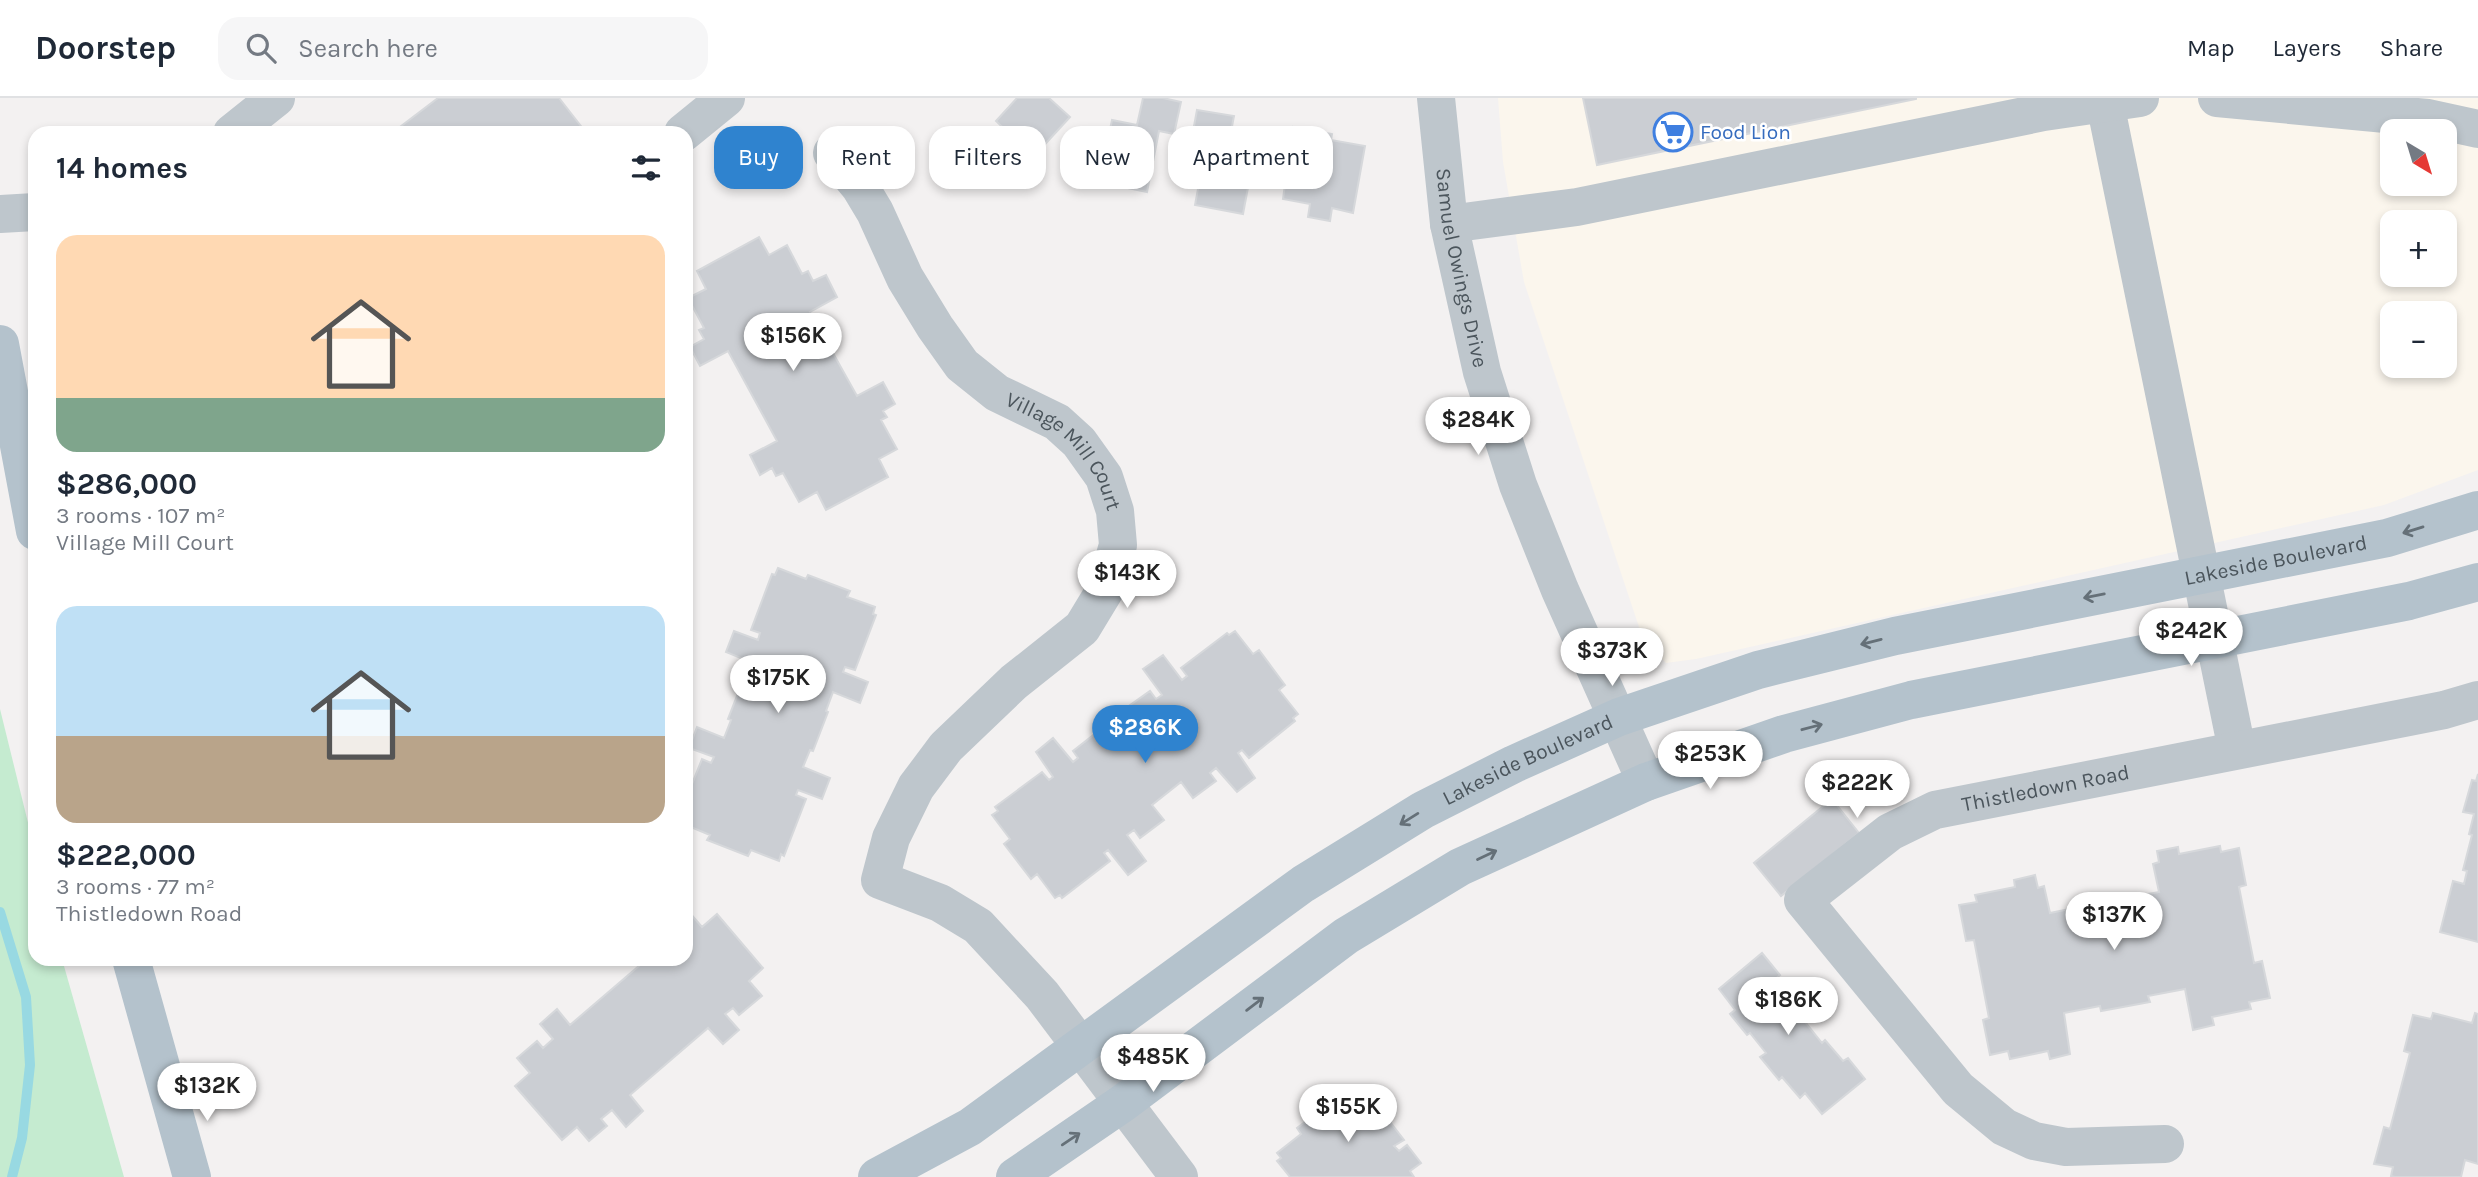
<!DOCTYPE html>
<html lang="en">
<head>
<meta charset="utf-8">
<style>
  :root { --surface:#fff; --page:#f6f6f7; --text:#1f2937; --muted:#747a83; --line:#e0e1e3; --accent:#2f83cf }
  body { margin:0; font-family:Karla,sans-serif; background:var(--page); color:var(--text); height:100vh; display:flex; flex-direction:column; font-size:26px; white-space:nowrap }
  * { box-sizing:border-box; margin:0 }
  p { font-size:23px; color:var(--muted) }
  .icon { flex:none; width:38px; height:38px; fill:none; stroke:currentColor; stroke-width:2; stroke-linecap:round; stroke-linejoin:round }
  .map { position:relative; flex:1; overflow:hidden }
  .panel { position:absolute; left:28px; top:28px; width:665px; height:840px; display:flex; flex-direction:column; background:var(--surface); border-radius:21px; box-shadow:0 4px 10px #0003 }
  .panel>* { flex:none }
  .banner { position:absolute; left:714px; top:28px; width:665px; height:63px; display:flex; gap:14px }
  .needle { width:46px; rotate:142deg }
  .controls { position:absolute; left:2380px; top:21px; display:grid; gap:14px }
  .controls a { display:grid; place-items:center; width:77px; height:77px; border-radius:14px; background:var(--surface); box-shadow:0 4px 10px #0003; font-size:35px }
  .price { position:absolute; translate:-50% -60px; padding:0 16px; border-radius:24px; background:#fff; color:#222; font-size:23px; line-height:46px; filter:drop-shadow(0 2px 4px #0008) }
  .price::after { content:''; position:absolute; left:50%; top:42px; width:21px; height:16px; margin-left:-10px; background:inherit; clip-path:polygon(0 0,100% 0,50% 100%) }
  .price.selected { background:var(--accent); color:#fff }
  ul { padding:0; list-style:none }
  li { display:grid; align-content:center; gap:14px; height:371px; padding:0 28px }
  li span { display:grid; place-items:center; height:217px; border-radius:21px; color:#555 }
  li>.icon { margin-inline-start:auto }
  span .icon { width:126px; height:126px; fill:#fffc; stroke-width:1 }
  li b { font-size:30px }
  h2 { display:flex; justify-content:space-between; align-items:center; height:84px; padding:0 28px; font-size:30px }
  .tag { padding:0 24px; border-radius:21px; background:var(--surface); box-shadow:0 4px 10px #0003; font-size:24px; line-height:63px }
  .tag.selected { background:var(--accent); color:#fff }
  header { display:flex; align-items:center; gap:42px; box-sizing:border-box; height:98px; padding:0 35px; background:var(--surface); border-bottom:2px solid var(--line) }
  header strong { font-size:33px }
  nav { display:flex; gap:38px; margin-inline-start:auto; font-size:24px }
  .search { width:490px; height:63px; background:var(--page); display:flex; align-items:center; gap:18px; box-sizing:border-box; padding:0 24px; border-radius:21px; color:var(--muted); font-size:26px }
  .map>svg:first-child { display:block }
</style>
</head>
<body>
<header>
<strong>Doorstep</strong>
<div class="search"><svg class="icon" aria-label="search" viewBox="0 0 24 24"><circle cx="10" cy="10" r="6"/><path d="M15 15l6 6"/></svg>Search here</div>
<nav><a>Map</a><a>Layers</a><a>Share</a></nav>
</header>
<div class="map">
<svg width="2478" height="1079" viewBox="0 0 2478 1079">
  <rect width="100%" height="100%" fill="#f3f1f1"/>
  <path fill="#fbf6ed" fill-rule="evenodd" d="M1498,0H2478V372L2384,407L1696,561L1666,565L1643,541L1524,184L1503,64ZM2392,33H2445V86H2392ZM2392,124H2445V177H2392ZM2392,215H2445V268H2392Z"/>
  <path fill="#c5ebd0" d="M0,611L35,753V861H62L124,1079H0Z"/>
  <g fill="none" stroke-linecap="round" stroke-linejoin="round">
    <path stroke="#98d9e2" stroke-width="10" d="M0,814L26,899L30,967L22,1040L12,1079"/>
  </g>
  <path fill="#cbced3" stroke="#d6d8db" stroke-width="2" d="M438,0H559L584,32L580,35H392Z
    M1017,0H1049L1070,19L1025,68L1007,51L1016,42L996,23Z
    M1143,0H1163L1181,4L1174,36L1159,33L1147,94L1099,84L1112,22L1137,27Z
    M1583,0H1916V1L1597,67Z
    M1197,12L1234,18L1228,49L1245,52L1243,61L1253,63L1243,116L1195,107L1206,48L1191,44Z
    M1293,29L1332,36L1331,42L1365,48L1353,115L1332,110L1330,123L1308,119L1310,106L1283,101Z
    M759,139L769,157L787,147L802,176L808,173L813,183L826,177L837,199L810,214L857,298L883,284L895,306L883,313L887,319L881,322L897,351L879,361L888,379L826,412L817,394L799,404L783,375L776,378L772,370L760,377L750,357L777,343L728,253L700,268L690,249L704,241L699,232L704,230L688,200L706,191L697,173Z
    M778,470L806,481L808,477L850,493L847,499L875,509L873,516L876,517L855,572L845,569L843,574L868,584L860,605L833,594L826,613L828,614L813,653L810,652L803,669L830,680L822,701L798,692L796,697L806,701L784,758L781,756L779,763L751,752L748,758L707,742L710,737L686,727V701L702,661L711,665L714,659L689,650L697,629L724,640L731,622L728,621L744,580L746,581L753,565L726,554L734,533L758,542L760,535L751,532L772,476L775,477Z
    M1235,533L1253,556L1259,552L1285,587L1279,592L1298,616L1293,620L1295,623L1249,660L1242,652L1238,655L1255,680L1237,694L1216,670L1210,675L1216,683L1193,700L1181,684L1152,707L1164,722L1140,740L1134,732L1127,737L1146,763L1128,777L1108,752L1104,755L1110,763L1062,800L1060,797L1055,800L1037,776L1031,781L1004,746L1010,741L992,717L998,713L995,709L1042,674L1049,682L1053,679L1036,654L1053,640L1073,664L1078,660L1073,653L1096,635L1108,651L1139,627L1126,610L1150,593L1156,601L1162,597L1143,571L1163,557L1182,582L1187,578L1181,570L1227,535L1229,537Z
    M2478,676V844L2440,834L2453,783L2464,786L2467,773L2463,772L2472,737L2469,736L2474,716L2463,714L2472,682L2476,683Z
    M1832,701L1859,735L1781,798L1754,765Z
    M2220,748L2221,754L2239,750L2246,787L2239,789L2254,865L2262,863L2270,900L2249,904L2251,911L2212,919L2214,927L2193,932L2185,891L2148,898L2150,904L2101,913L2100,908L2064,915L2070,956L2050,961L2048,953L2010,961L2008,953L1990,957L1983,922L1989,920L1974,842L1966,843L1959,807L1977,804L1975,797L2015,789L2014,782L2035,777L2038,790L2044,788L2050,815L2079,809V806L2125,797L2126,800L2159,794L2153,766L2159,764L2157,753L2178,749L2179,756Z
    M689,814L702,829L717,816L763,870L749,883L762,898L739,917L733,910L725,916L739,932L723,946L708,930L630,997L643,1013L626,1029L612,1012L601,1021L607,1028L589,1043L577,1029L562,1042L515,988L530,975L517,960L537,943L543,950L553,941L540,926L557,911L570,927L647,861H686V817Z
    M1762,855L1780,877L1774,882L1791,902L1794,899L1812,921L1806,925L1822,945L1825,942L1843,963L1848,960L1865,981L1822,1016L1805,995L1800,1000L1782,979L1779,982L1760,959L1766,955L1750,935L1747,937L1730,916L1735,912L1719,891Z
    M2433,915L2472,925L2475,915L2478,916V1066L2465,1062L2461,1079H2395L2391,1078L2393,1069L2374,1066L2384,1029L2390,1031L2410,955L2404,953L2413,917L2431,921Z
    M1360,991L1364,996L1367,994L1404,1042L1394,1048L1399,1053L1407,1047L1421,1065L1410,1073L1414,1079H1290L1277,1063L1281,1060L1277,1055L1301,1036L1297,1030L1332,1004L1336,1009Z"/>
  <g fill="none" stroke-linecap="round" stroke-linejoin="round">
    <g stroke="#bec6cc" stroke-width="38">
      <path id="s1" d="M1436,0L1449,126L1482,274L1518,387L1560,492L1646,684"/>
      <path d="M2217,0L2428,20L2478,31"/>
      <path d="M2105,5L2237,652"/>
      <path d="M232,35L276,0"/>
      <path d="M683,35L726,0"/>
      <path id="s2" d="M832,55L860,89L875,114L905,180L935,229L962,267L997,295L1057,324L1079,344L1104,379L1115,413L1118,447L1105,492L1082,530L1014,584L946,649L916,689L891,740L880,782L940,805L978,828L1042,897L1179,1079"/>
      <path d="M0,116L35,114"/>
      <path d="M1449,126L1577,109L2044,14L2140,0"/>
      <path id="s3" d="M2165,1046L2066,1049L2034,1043L2004,1029L1958,991L1803,802L1890,734L1935,712L2444,612L2478,602"/>
    </g>
    <g stroke="#b4c2cc" stroke-width="38">
      <path d="M0,246L35,433"/>
      <path d="M131,861L192,1079"/>
      <path id="s4" d="M877,1079L970,1029L1303,786L1423,712L1514,666L1619,619L1758,572L1895,538L2387,440L2478,412"/>
      <path d="M1015,1079L1123,1005L1346,838L1460,769L1646,684L1784,636L1911,602L2409,503L2478,484"/>
    </g>
  </g>
  <defs><path id="oneway-shaft" d="M-6 0H5M1.5-3L5.5 0L1.5 3" fill="none" stroke-width="1.6" stroke-linecap="round" stroke-linejoin="round" transform="scale(1.75)"/></defs>
  <g stroke="#657078">
    <use href="#oneway-shaft" transform="translate(2413 432) rotate(163)"/>
    <use href="#oneway-shaft" transform="translate(2094 498) rotate(169)"/>
    <use href="#oneway-shaft" transform="translate(1871 544) rotate(166)"/>
    <use href="#oneway-shaft" transform="translate(1812 629) rotate(-15)"/>
    <use href="#oneway-shaft" transform="translate(1409 721) rotate(148)"/>
    <use href="#oneway-shaft" transform="translate(1487 757) rotate(-25)"/>
    <use href="#oneway-shaft" transform="translate(1255 906) rotate(-37)"/>
    <use href="#oneway-shaft" transform="translate(1071 1041) rotate(-34)"/>
  </g>
  <defs>
    <symbol id="supermarket-ring" viewBox="-11 -11 22 22"><circle r="9.5" fill="#fff" stroke="#3f7fe0" stroke-width="1.5"/><path d="M-6-5.5h2.5l.6 2H6L4.5 2H-2.5L-4.4-4H-6ZM-1.5 3.2a1.3 1.3 0 1 0 .1 0ZM3 3.2a1.3 1.3 0 1 0 .1 0Z" fill="#3f7fe0"/></symbol>
  </defs>
  <g fill-rule="evenodd">
    <use href="#supermarket-ring" x="1651" y="12" width="44" height="44"/>
  </g>
  <g text-anchor="middle" stroke-width="5" stroke-linejoin="round" paint-order="stroke">
    <g font-size="21" fill="#366cbe" stroke="#fff" text-anchor="start">
      <text x="1700" y="41">Food Lion</text>
    </g>
    <g font-size="21" fill="#4b555c" stroke="#fff">
      <text dy="7" stroke="none"><textPath href="#s1" startOffset="172">Samuel Owings Drive</textPath></text>
      <text dy="7" stroke="none"><textPath href="#s2" startOffset="387">Village Mill Court</textPath></text>
      <text dy="7" stroke="none"><textPath href="#s4" startOffset="1552">Lakeside Boulevard</textPath></text>
      <text dy="7" stroke="none"><textPath href="#s4" startOffset="775">Lakeside Boulevard</textPath></text>
      <text dy="7" stroke="none"><textPath href="#s3" startOffset="742">Thistledown Road</textPath></text>
    </g>
  </g>
</svg>
<div class="controls">
<a><svg class="needle" viewBox="-14 -14 28 28"><path d="M0-13l5 13h-10z" fill="#e53935"/><path d="M0 13l5-13h-10z" fill="#747a83"/></svg></a>
<a>+</a>
<a>−</a>
</div>
<b class="price" style="left:793px;top:275px">$156K</b>
<b class="price" style="left:1478px;top:359px">$284K</b>
<b class="price" style="left:1127px;top:512px">$143K</b>
<b class="price" style="left:2191px;top:570px">$242K</b>
<b class="price" style="left:1612px;top:590px">$373K</b>
<b class="price" style="left:778px;top:617px">$175K</b>
<b class="price selected" style="left:1145px;top:667px">$286K</b>
<b class="price" style="left:1710px;top:693px">$253K</b>
<b class="price" style="left:1857px;top:722px">$222K</b>
<b class="price" style="left:2114px;top:854px">$137K</b>
<b class="price" style="left:1788px;top:939px">$186K</b>
<b class="price" style="left:1153px;top:996px">$485K</b>
<b class="price" style="left:207px;top:1025px">$132K</b>
<b class="price" style="left:1348px;top:1046px">$155K</b>
<div class="banner">
<a class="tag selected">Buy</a>
<a class="tag">Rent</a>
<a class="tag">Filters</a>
<a class="tag">New</a>
<a class="tag">Apartment</a>
</div>
<section class="panel">
<h2>14 homes<svg class="icon" aria-label="filters" viewBox="0 0 24 24"><path d="M4 7h16M4 17h16"/><circle cx="9" cy="7" r="2"/><circle cx="15" cy="17" r="2"/></svg></h2>
<ul>
<li><span style="background:linear-gradient(#ffd9b3 75%,#7fa58c 0)"><svg class="icon" aria-label="home" viewBox="0 0 24 24"><path d="M3 11l9-7 9 7M6 9v11h12V9"/></svg></span><div><b>$286,000</b><p>3 rooms · 107 m²</p><p>Village Mill Court</p></div></li>
<li><span style="background:linear-gradient(#bfe0f5 60%,#b9a48a 0)"><svg class="icon" aria-label="home" viewBox="0 0 24 24"><path d="M3 11l9-7 9 7M6 9v11h12V9"/></svg></span><div><b>$222,000</b><p>3 rooms · 77 m²</p><p>Thistledown Road</p></div></li>
</ul>
</section>
</div>
</body>
</html>
